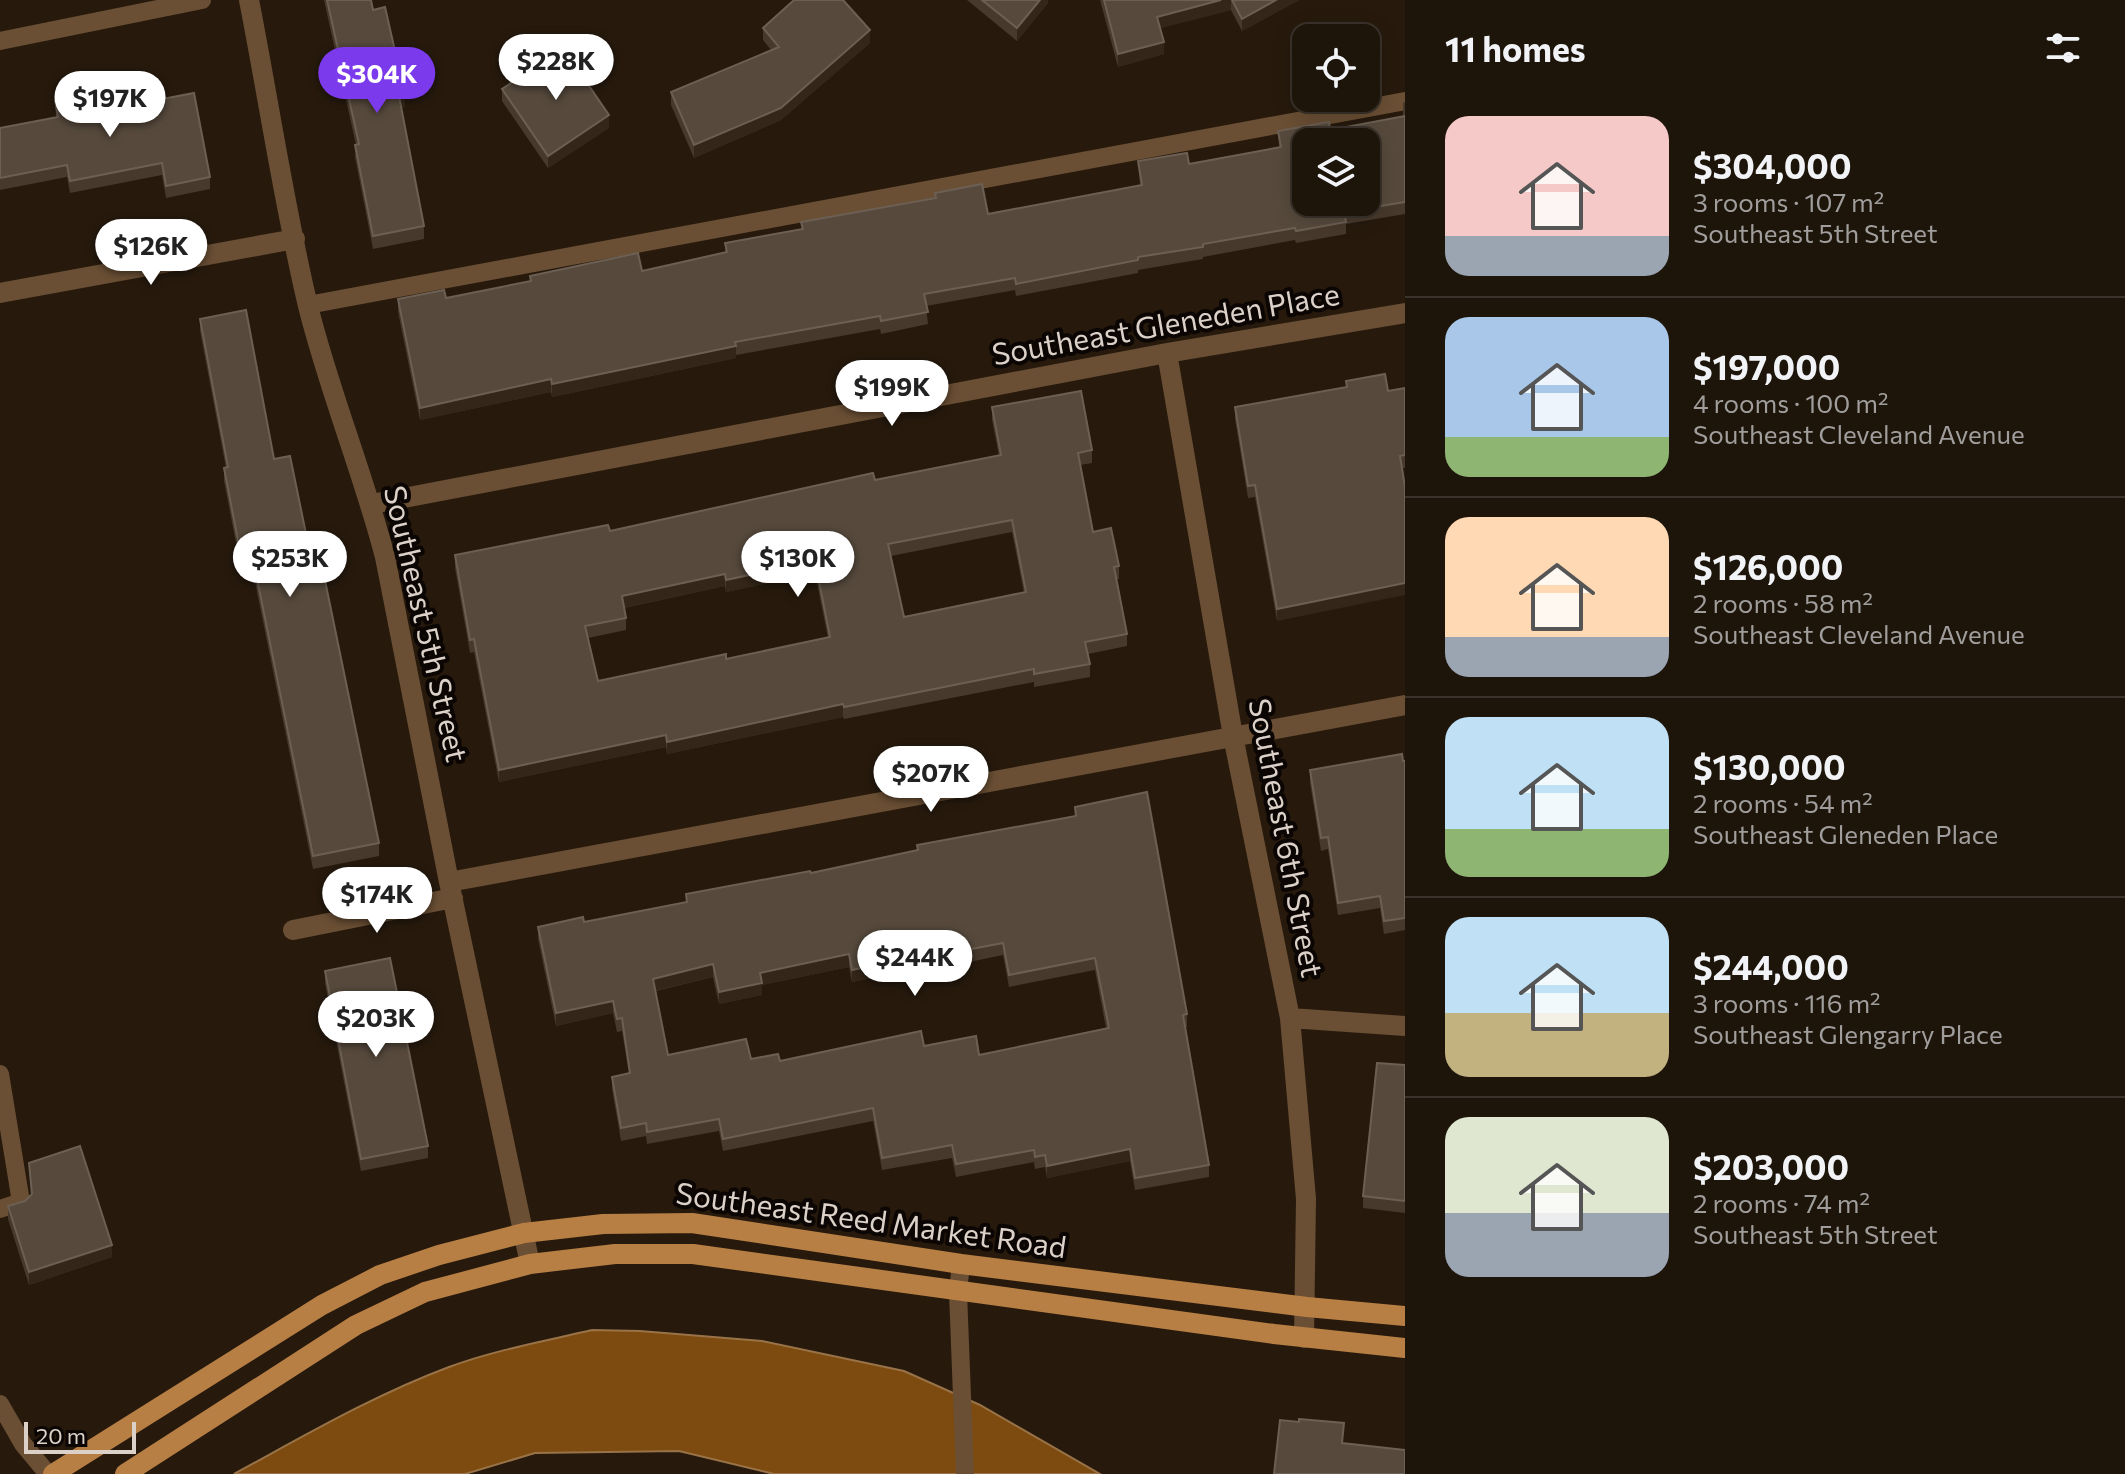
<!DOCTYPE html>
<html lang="en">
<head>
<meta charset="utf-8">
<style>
  :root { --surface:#1d140a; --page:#251d13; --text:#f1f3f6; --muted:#a09e9c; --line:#3b332b; --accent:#7c3aed }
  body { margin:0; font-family:Commissioner,sans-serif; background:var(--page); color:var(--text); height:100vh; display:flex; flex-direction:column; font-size:30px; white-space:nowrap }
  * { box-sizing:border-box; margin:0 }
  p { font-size:26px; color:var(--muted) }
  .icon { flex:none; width:44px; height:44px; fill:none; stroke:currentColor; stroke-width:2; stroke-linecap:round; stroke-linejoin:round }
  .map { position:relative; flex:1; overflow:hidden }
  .panel { display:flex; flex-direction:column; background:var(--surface); width:720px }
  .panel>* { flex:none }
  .controls { position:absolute; left:1292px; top:24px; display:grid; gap:16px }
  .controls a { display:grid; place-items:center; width:88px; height:88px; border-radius:16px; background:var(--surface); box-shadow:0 4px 20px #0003,0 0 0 2px var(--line); font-size:40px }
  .scale { position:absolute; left:24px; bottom:20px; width:112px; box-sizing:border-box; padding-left:8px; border:4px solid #dbd1c9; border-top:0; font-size:22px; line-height:28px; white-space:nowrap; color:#dbd1c9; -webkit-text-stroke:6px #0b0603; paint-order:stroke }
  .price { position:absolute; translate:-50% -68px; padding:0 18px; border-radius:28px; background:#fff; color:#222; font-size:26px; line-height:52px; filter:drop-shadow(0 2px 4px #0008) }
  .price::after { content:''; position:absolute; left:50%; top:48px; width:24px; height:18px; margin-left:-12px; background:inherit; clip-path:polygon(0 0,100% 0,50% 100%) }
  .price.current { background:var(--accent); color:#fff }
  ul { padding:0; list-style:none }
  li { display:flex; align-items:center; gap:24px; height:200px; padding:0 40px }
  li+li { border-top:2px solid var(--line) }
  li span { display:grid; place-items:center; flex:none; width:224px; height:160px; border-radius:24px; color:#555 }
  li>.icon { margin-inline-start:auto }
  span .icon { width:96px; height:96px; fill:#fffc; stroke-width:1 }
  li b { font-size:34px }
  h2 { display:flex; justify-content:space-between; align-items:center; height:96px; padding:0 40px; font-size:34px }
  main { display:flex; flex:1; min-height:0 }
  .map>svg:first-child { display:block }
</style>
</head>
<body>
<main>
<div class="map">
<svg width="1405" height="1474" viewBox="0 0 1405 1474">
  <rect width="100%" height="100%" fill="#271a0d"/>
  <path fill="#7d4b0f" stroke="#997347" stroke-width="2" d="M592,1330L640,1331L762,1341L904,1371L980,1405L1100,1474H774L679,1451L535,1453L465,1474H234C304,1436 374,1395 449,1367C495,1350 545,1341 592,1330Z"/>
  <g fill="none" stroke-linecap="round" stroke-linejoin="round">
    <path stroke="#6a4f34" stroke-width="18" d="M0,41L202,0
      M308,305L1405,101
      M0,1074L21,1202L0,1209
      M961,1264L958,1292L965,1474
      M0,1404L23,1444L48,1474"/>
    <path stroke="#6a4f34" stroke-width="20" d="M249,0C269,102 284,205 308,306C329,391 363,472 385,557L449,882L530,1264
      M0,293L295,239
      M1167,353L1233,736L1290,1018L1306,1199L1304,1338
      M372,504L1167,353L1405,313
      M449,882L1405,705
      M293,930L453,898
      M1290,1018L1405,1026"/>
    <path stroke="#b87f45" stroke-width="20" d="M53,1474L322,1305L380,1275L439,1255L524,1233L603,1224L692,1223L961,1264L1307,1307L1405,1316
      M125,1474L356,1325L425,1292L530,1264L615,1254H693L1274,1334L1405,1348"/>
  </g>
  <path fill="#47392c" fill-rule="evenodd" d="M324,0H371L373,10L405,107L401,108L424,226V239L373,249L355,157L356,145Z
    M967,0H1048V3L1017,41Z
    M1100,0H1299L1242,31L1231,10L1160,28L1164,54L1118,67Z
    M763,28L870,43L781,120L694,158L671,105V92L771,50L763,40Z
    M502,89L609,128L548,168L502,101Z
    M55,100L110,109L210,177V189L166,198L162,175L70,193L67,177L0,190V128L56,117Z
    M1405,102V214L1346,224V234L1296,243L1295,240L1203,257V259L1138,270V273L1016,296L1015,290L926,306L928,324L881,334L880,329L736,355V358L552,397L551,392L420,420L398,312V299L446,298L530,281V276L642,271L725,253V243L801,229V222L935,198V193L988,214L1140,185L1138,161L1189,164L1279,147L1278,131L1330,130L1403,116V103Z
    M200,319L274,459L311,558L379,843V856L313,869L252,567L241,569L224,481V468H226L200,331Z
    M1346,381L1388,391L1405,388V468H1402L1277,621L1255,497L1248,498L1235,419V407L1346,387Z
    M992,407L1092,450V463L1080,465L1093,532L1119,566V579H1117L1127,634V646L1088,654L1090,664V677L1034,687V682L844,719L843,717L667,754L666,747L499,782L474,652L470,653L455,568V555L610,531L999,456L992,420ZM1012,532L1024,593L904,617L891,556ZM815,573L828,638L726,659L598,681L588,638L626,630V618L624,608L725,586L726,592Z
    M1405,761V930L1384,934L1380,908L1338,915L1328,849L1321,851L1310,783V770Z
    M1075,807L1187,1014V1027H1185L1209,1165V1177L1135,1190L1130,1161L1047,1178L1045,1167L1035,1169L1034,1162L956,1177L952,1158L882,1170L873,1121L723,1151L719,1131L647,1144L646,1136L621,1141L612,1089V1077L629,1074L622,1031L617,1032L613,1013L556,1026L538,939V927L584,922L686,902V894L811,873L917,851V845L1075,816ZM1003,955L1009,987L1095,970L1106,1028L979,1055L924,1046L780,1061L668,1055L656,991L713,977L719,1004L762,995V985L849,967L852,982L944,963L945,967Z
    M325,971L428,1146V1158L361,1171L325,983Z
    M1405,1065V1213L1363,1208V1196Z
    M29,1163L112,1257L29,1285L8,1219V1206L25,1201L31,1195Z"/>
  <path fill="#342618" d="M1040,0H1048V3L1017,41V28Z
    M1221,0H1231V10L1157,29V17Z
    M1276,0H1299L1242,31V19Z
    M870,30V43L781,120L694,158V145Z
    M1164,42V54L1118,67V54Z
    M405,95V107L399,109V96Z
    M609,115V128L548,168V156Z
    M736,346V358L552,397V384Z
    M551,379V392L420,420V408Z
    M815,561V573L726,592V580Z
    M725,574V586L622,608V596Z
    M1405,583V595L1277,621V609Z
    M843,704V717L667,754V742Z
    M666,735V747L499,782V770Z
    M944,950V963L852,982V970Z
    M849,954V967L762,985V995L719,1004V992L760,973Z
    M713,964V977L653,991V979Z
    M613,1001V1013L556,1026V1013Z
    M1130,1149V1161L1047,1178V1166Z
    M112,1245V1257L29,1285V1272Z"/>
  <path fill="#574a3d" stroke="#6c5f53" stroke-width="2" fill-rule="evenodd" d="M327,0H371L373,10L385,7L405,95L399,96L424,226L373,236L355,145L359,144Z
    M794,0H843L870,30L781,108L694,145L671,92L779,47L763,28Z
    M982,0H1040L1017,28Z
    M1104,0H1221L1157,17L1164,42L1118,54Z
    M1232,0H1276L1242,19Z
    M563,48L609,115L548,156L502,89Z
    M106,90L110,109L194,93L210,177L166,186L162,163L70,181L67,165L0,178V128L58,117L55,100Z
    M1405,116V202L1344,212L1346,222L1296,231L1295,228L1203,244V247L1138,257V260L1016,284L1015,278L924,294L928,312L881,321L880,316L735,342L736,346L552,384L551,379L420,408L398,299L444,290L446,298L531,281L530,276L638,253L642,271L727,252L725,243L803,229L801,222L936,198L935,193L982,184L988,214L1142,185L1138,161L1187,153L1189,164L1281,147L1278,131L1329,122L1330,130ZM1306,142H1366V202H1306Z
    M246,310L274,459L290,456L311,558L320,556L379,843L313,856L252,554L241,556L224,468L228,467L200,319Z
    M1385,374L1388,391L1405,388V455L1400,456L1405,487V583L1277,609L1255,485L1248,486L1235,407L1347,387L1346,381Z
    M1081,391L1092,450L1078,453L1093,532L1111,528L1119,566L1114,567L1127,634L1085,642L1090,664L1034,674V669L844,707L843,704L667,742L666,735L499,770L474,639L470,640L455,555L608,525L610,531L873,473L875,480L1001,455L992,407ZM1012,520L1026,592L904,617L888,544ZM815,561L830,637L726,659V654L598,681L585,626L626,618L622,596L725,574L726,580Z
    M1402,754L1403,761H1405V918L1384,921L1380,896L1338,903L1328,837L1321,838L1310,770Z
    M1147,792L1187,1014L1183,1015L1209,1165L1135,1178L1130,1149L1047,1166L1045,1155L1035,1157L1034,1150L956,1164L952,1145L882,1158L873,1108L723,1139L719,1119L647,1132L646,1123L621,1128L612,1077L630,1073L622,1018L617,1019L613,1001L556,1013L538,927L583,917L584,922L687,902L686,894L810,871L811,873L918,850L917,845L1076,816L1075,807ZM1003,943L1009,975L1095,958L1109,1028L979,1055L976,1036L924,1046L921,1031L780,1061L778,1054L751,1059L746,1039L668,1055L653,979L713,964L719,992L762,983L760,973L849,954L852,970L944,950L945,954Z
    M390,958L428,1146L361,1159L325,971Z
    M1377,1063L1405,1065V1201L1363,1196Z
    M80,1146L112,1245L29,1272L8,1206L25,1201L32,1194L29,1163Z
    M1299,1419L1344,1423L1342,1443L1405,1450V1474H1274L1280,1420L1299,1422Z"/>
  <g text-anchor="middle" stroke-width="8" stroke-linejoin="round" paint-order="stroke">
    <g font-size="30" fill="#dbd1c9" stroke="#0b0603">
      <text transform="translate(1166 325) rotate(-10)" y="10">Southeast Gleneden Place</text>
      <text transform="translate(425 624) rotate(77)" y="10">Southeast 5th Street</text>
      <text transform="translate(1285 838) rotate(79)" y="10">Southeast 6th Street</text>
      <text transform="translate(871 1221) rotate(8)" y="10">Southeast Reed Market Road</text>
    </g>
  </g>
</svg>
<div class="controls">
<a><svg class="icon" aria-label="locate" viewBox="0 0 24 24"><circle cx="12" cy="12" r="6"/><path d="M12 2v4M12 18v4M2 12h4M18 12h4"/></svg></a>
<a><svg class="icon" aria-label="layers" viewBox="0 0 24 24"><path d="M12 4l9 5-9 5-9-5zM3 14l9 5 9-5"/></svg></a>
</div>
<div class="scale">20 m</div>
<b class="price" style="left:556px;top:102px">$228K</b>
<b class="price current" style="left:377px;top:115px">$304K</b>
<b class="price" style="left:110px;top:139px">$197K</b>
<b class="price" style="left:151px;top:287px">$126K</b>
<b class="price" style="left:892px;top:428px">$199K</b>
<b class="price" style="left:290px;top:599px">$253K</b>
<b class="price" style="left:798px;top:599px">$130K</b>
<b class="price" style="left:931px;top:814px">$207K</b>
<b class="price" style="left:377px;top:935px">$174K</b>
<b class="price" style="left:915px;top:998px">$244K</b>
<b class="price" style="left:376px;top:1059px">$203K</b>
</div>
<section class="panel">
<h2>11 homes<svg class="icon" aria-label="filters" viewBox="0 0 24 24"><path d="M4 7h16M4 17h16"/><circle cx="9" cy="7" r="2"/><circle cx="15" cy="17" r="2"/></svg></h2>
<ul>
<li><span style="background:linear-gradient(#f6c9c9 75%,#9aa5b1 0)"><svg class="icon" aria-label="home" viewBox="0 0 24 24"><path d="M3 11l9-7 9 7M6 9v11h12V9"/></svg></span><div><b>$304,000</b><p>3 rooms · 107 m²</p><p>Southeast 5th Street</p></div></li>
<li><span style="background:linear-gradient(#a9c7e8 75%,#8fb573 0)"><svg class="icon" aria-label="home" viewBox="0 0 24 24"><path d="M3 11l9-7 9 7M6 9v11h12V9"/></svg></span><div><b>$197,000</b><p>4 rooms · 100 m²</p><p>Southeast Cleveland Avenue</p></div></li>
<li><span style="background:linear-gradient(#ffd9b3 75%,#9aa5b1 0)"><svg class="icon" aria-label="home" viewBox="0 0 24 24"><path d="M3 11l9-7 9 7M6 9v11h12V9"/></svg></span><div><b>$126,000</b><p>2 rooms · 58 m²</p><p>Southeast Cleveland Avenue</p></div></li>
<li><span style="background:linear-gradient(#bfe0f5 70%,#8fb573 0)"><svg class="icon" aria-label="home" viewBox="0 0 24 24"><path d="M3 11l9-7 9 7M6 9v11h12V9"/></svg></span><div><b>$130,000</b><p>2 rooms · 54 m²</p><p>Southeast Gleneden Place</p></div></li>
<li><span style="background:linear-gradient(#bfe0f5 60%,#c2b280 0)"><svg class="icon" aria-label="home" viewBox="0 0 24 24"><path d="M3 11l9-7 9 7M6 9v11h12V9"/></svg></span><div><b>$244,000</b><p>3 rooms · 116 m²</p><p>Southeast Glengarry Place</p></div></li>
<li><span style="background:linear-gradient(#dfe7d0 60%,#9aa5b1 0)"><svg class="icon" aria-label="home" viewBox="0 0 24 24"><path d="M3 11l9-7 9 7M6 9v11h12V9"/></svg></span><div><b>$203,000</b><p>2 rooms · 74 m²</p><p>Southeast 5th Street</p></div></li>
</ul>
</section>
</main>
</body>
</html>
